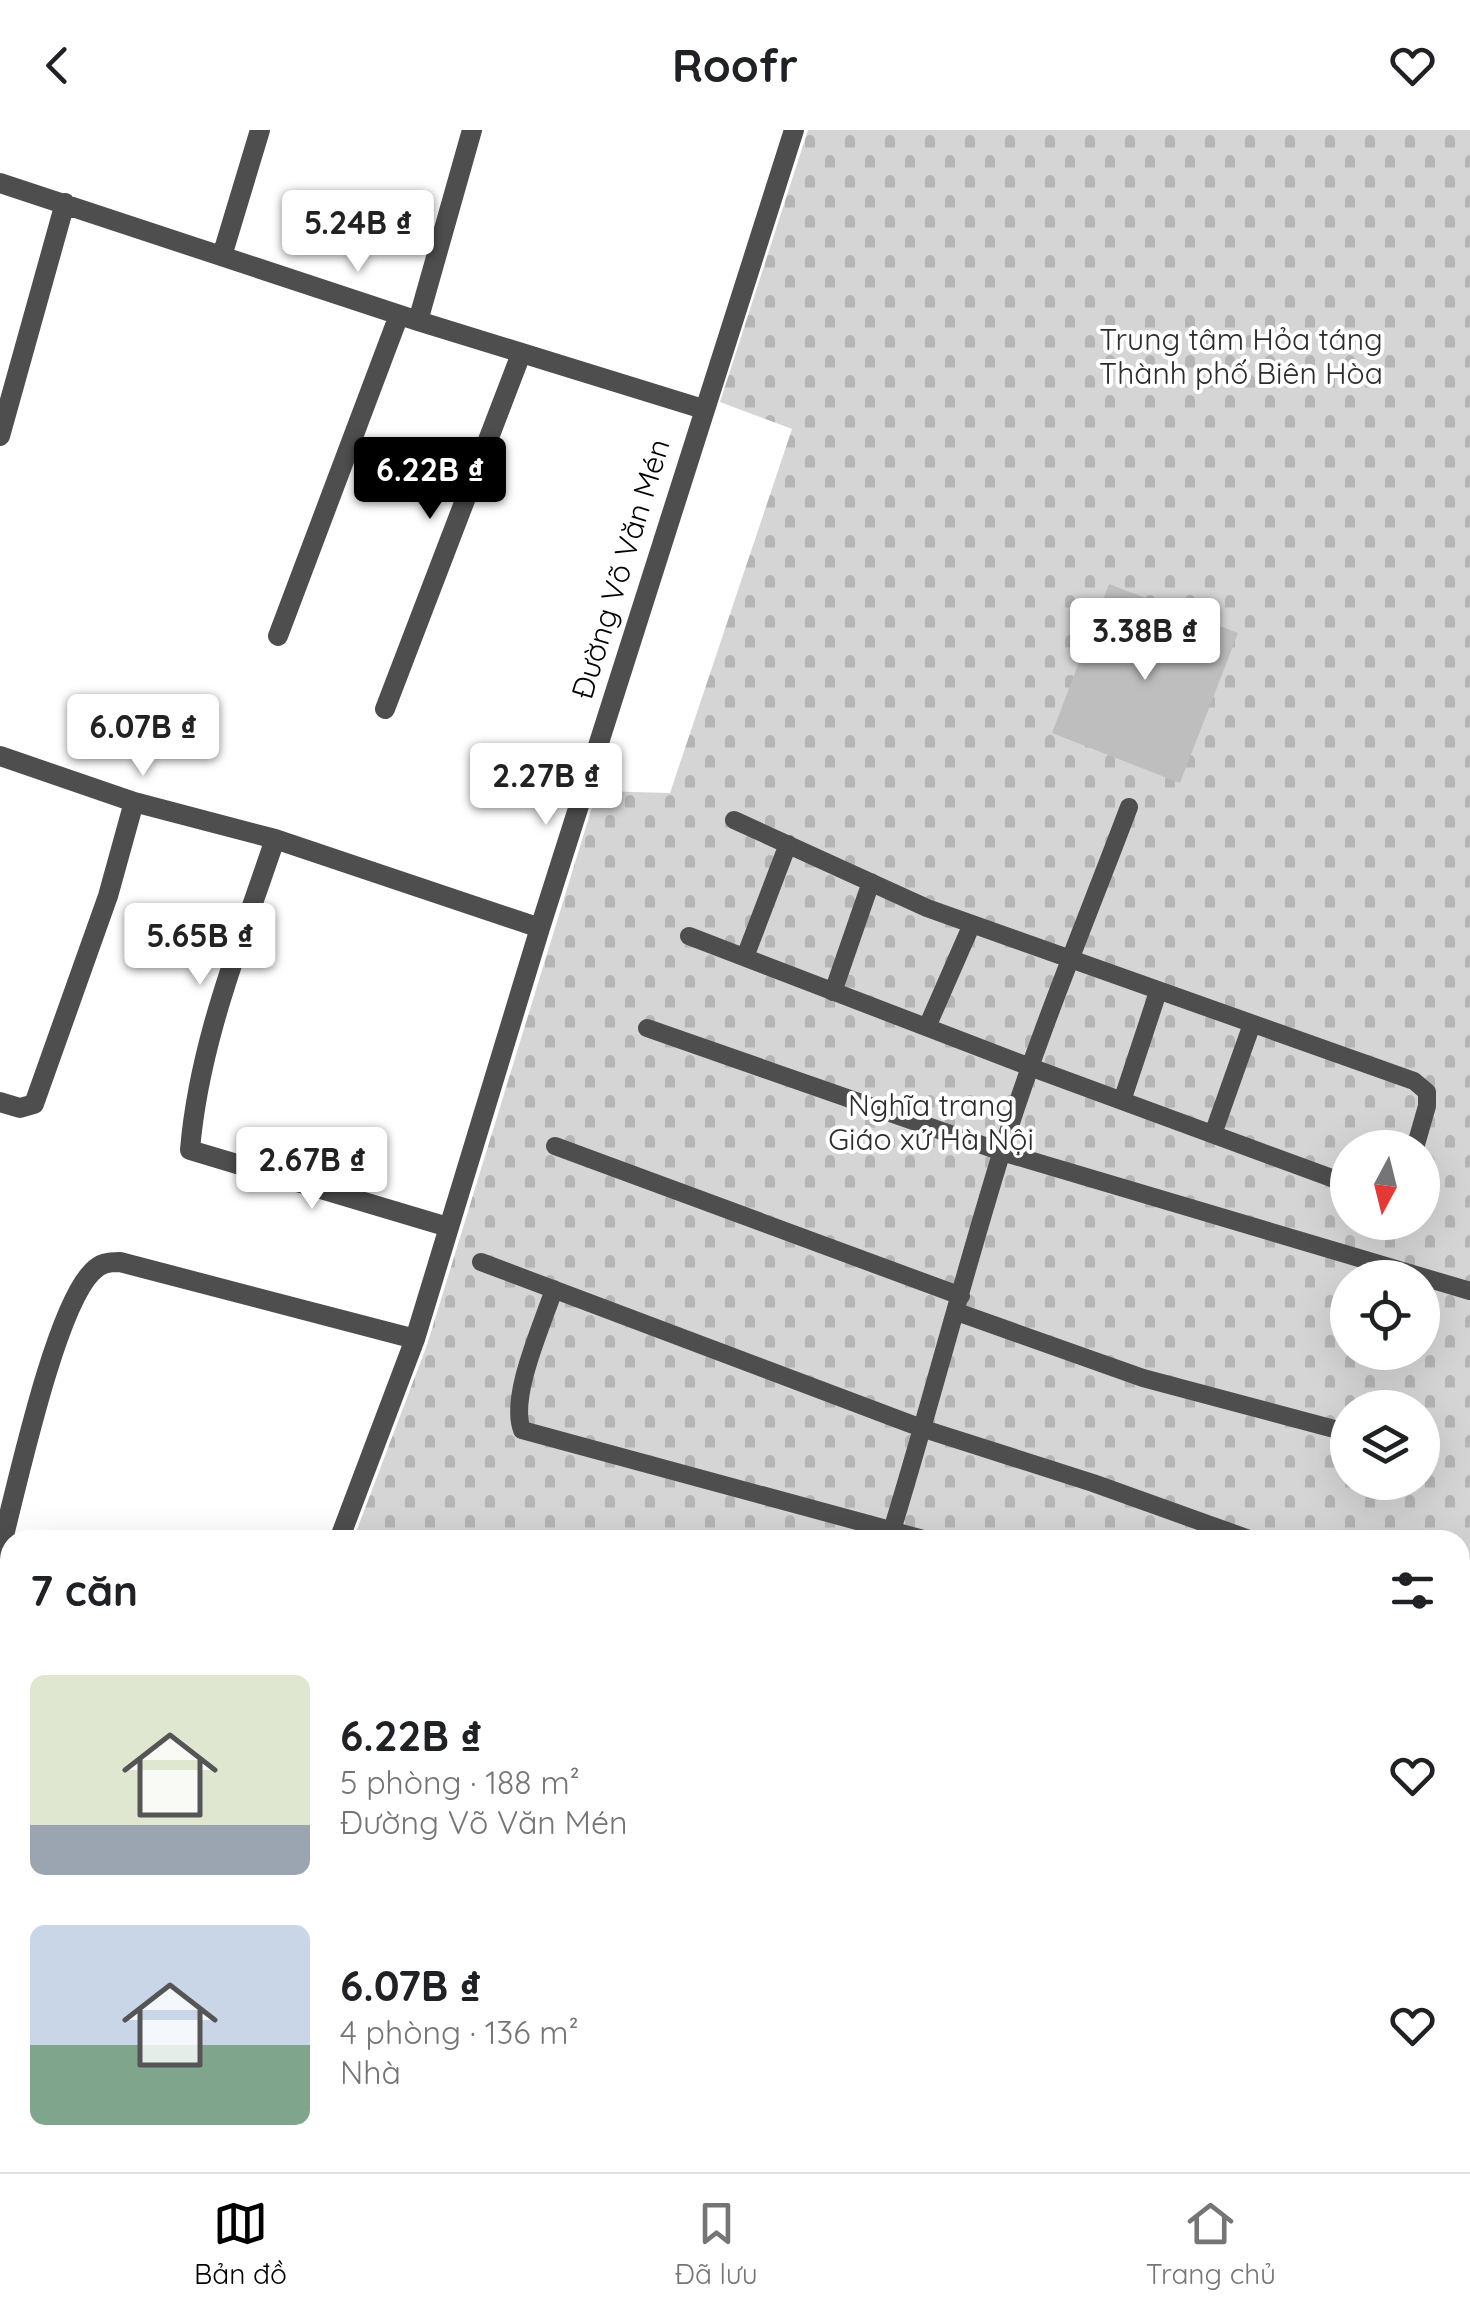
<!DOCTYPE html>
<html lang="vi">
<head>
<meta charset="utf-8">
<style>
  :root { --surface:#fff; --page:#f6f6f6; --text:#202124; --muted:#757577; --line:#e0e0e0; --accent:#000 }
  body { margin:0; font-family:Quicksand,sans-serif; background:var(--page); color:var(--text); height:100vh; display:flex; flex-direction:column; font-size:38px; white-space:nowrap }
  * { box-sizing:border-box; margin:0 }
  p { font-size:32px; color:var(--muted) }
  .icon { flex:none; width:55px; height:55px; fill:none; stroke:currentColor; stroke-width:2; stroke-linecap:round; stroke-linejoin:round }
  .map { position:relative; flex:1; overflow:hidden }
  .panel { position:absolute; left:0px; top:1400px; width:1470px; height:642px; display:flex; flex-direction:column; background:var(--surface); border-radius:30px 30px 0 0; box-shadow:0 10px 40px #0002 }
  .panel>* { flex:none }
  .needle { width:65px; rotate:187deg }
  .tools { position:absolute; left:1330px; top:1000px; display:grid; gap:20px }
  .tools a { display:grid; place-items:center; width:110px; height:110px; border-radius:50%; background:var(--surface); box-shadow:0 10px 40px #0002; font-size:50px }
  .price { position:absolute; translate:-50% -85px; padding:0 22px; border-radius:10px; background:#fff; color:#222; font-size:32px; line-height:65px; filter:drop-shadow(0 2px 5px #0008) }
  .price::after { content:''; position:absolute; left:50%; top:60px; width:30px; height:22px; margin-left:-15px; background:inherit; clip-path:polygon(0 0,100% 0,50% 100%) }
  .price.current { background:var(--accent); color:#fff }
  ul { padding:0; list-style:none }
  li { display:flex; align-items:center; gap:30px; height:250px; padding:0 30px }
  li span { display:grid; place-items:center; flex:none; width:280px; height:200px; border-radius:15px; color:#555 }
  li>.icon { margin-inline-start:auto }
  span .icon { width:120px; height:120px; fill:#fffc; stroke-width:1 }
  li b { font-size:42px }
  h2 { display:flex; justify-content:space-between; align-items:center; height:120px; padding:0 30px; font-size:42px }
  header { display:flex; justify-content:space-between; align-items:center; height:130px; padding:0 30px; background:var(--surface); font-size:45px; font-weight:700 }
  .tabs { display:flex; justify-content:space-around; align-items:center; height:140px; border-top:2px solid var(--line); background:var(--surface); font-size:28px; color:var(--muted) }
  .tabs a { display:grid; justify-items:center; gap:5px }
  .tabs .current { color:var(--accent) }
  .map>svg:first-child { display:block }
</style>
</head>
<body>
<header><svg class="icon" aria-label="back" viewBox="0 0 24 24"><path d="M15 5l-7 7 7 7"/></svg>Roofr<svg class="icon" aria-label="heart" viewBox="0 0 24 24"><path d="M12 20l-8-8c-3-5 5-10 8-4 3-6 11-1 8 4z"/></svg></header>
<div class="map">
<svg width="1470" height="2042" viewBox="0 0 1470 2042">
  <defs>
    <pattern id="cemetery-stones" width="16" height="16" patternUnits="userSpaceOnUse" patternTransform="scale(2.5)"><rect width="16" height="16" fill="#d5d5d5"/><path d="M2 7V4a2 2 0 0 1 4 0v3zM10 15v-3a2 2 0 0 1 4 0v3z" fill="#b5b5b5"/></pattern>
  </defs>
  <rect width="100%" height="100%" fill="#fff"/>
  <path fill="url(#cemetery-stones)" fill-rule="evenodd" d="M808,0H1470V1618L1460,1616V1410H353L427,1215L597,661L670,663L792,299L720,272ZM1348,1018H1422V1092H1348ZM1348,1148H1422V1222H1348ZM1348,1278H1422V1352H1348Z"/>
  <path fill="#bebebe" d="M1109,454L1238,503L1180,653L1052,603Z
    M738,2032H1140L1136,2042H881L862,2033L857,2042H733Z"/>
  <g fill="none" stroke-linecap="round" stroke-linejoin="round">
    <path stroke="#4e4e4e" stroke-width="18" d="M734,690L927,778L1414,951L1427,962V976L1415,1018
      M689,806L1030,937L1348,1054
      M745,827L788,714
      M833,862L871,752
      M927,897L972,794
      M647,898L1002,1022L1470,1161
      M1122,971L1158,862
      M1213,1004L1252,894
      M555,1016L961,1166
      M481,1132L924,1299L1093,1353L1252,1410
      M554,1159C543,1194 509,1266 522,1300L927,1410
      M957,1182L1143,1248L1338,1300
      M889,1410C929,1281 962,1150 1002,1021C1038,905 1086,791 1129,677
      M335,2032L360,2042"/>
    <path stroke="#4e4e4e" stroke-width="20" d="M0,53L418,191L703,279
      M222,126L260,0
      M418,191L472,0
      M0,306L65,73
      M278,506L399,185
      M385,579L521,224
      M0,626L134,672L275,709L540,798
      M275,709C241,811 199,912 190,1020L448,1097
      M0,972L20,978L34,974L108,766L134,672
      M339,1410L415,1209L540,798L794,0
      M0,1421C16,1361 54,1180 92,1142C100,1133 108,1132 120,1132L415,1209
      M0,1468H10
      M1460,1630L1470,1632
      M1460,1729L1470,1740
      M0,1832L10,1820
      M1413,2032L1414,2042
      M500,2042L503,2032"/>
  </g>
  <g text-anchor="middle" stroke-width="8" stroke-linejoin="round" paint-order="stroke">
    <g font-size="30" fill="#2c2c2c" stroke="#fff">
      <text x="1241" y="220">Trung tâm Hỏa táng<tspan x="1241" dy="34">Thành phố Biên Hòa</tspan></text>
      <text x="931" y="986">Nghĩa trang<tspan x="931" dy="34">Giáo xứ Hà Nội</tspan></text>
    </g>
    <g font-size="30" fill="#000" stroke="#fff">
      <text transform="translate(621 439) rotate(-73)" y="10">Đường Võ Văn Mén</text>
    </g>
  </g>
</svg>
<div class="tools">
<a><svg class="needle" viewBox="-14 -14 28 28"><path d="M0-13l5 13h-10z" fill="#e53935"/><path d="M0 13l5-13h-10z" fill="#757577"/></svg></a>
<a><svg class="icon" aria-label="locate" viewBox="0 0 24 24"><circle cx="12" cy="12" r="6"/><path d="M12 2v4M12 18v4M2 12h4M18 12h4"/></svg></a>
<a><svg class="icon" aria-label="layers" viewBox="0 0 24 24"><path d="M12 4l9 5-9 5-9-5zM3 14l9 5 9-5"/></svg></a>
</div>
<b class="price" style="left:358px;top:145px">5.24B ₫</b>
<b class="price current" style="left:430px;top:392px">6.22B ₫</b>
<b class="price" style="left:1145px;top:553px">3.38B ₫</b>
<b class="price" style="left:143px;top:649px">6.07B ₫</b>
<b class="price" style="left:546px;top:698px">2.27B ₫</b>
<b class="price" style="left:200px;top:858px">5.65B ₫</b>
<b class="price" style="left:312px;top:1082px">2.67B ₫</b>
<section class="panel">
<h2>7 căn<svg class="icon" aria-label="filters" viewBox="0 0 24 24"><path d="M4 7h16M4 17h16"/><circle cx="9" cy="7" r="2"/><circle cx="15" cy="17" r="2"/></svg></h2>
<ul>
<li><span style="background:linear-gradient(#dfe7d0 75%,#9aa5b1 0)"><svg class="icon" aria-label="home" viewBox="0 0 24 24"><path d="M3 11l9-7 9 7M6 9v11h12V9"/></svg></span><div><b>6.22B ₫</b><p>5 phòng · 188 m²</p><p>Đường Võ Văn Mén</p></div><svg class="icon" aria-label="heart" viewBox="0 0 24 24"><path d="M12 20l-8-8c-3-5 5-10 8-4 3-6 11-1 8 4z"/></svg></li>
<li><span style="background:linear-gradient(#c9d6e8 60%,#7fa58c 0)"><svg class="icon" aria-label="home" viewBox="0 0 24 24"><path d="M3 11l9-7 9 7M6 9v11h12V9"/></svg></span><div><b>6.07B ₫</b><p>4 phòng · 136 m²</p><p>Nhà</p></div><svg class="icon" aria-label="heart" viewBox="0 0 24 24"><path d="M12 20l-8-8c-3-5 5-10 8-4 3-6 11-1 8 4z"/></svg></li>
</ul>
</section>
</div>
<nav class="tabs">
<a class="current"><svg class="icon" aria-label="map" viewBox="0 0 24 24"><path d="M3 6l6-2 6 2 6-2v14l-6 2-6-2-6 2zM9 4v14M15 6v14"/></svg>Bản đồ</a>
<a><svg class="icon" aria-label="saved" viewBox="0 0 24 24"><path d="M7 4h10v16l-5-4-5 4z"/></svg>Đã lưu</a>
<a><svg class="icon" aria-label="home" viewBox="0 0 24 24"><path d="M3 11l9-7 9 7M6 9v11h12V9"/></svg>Trang chủ</a>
</nav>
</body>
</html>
